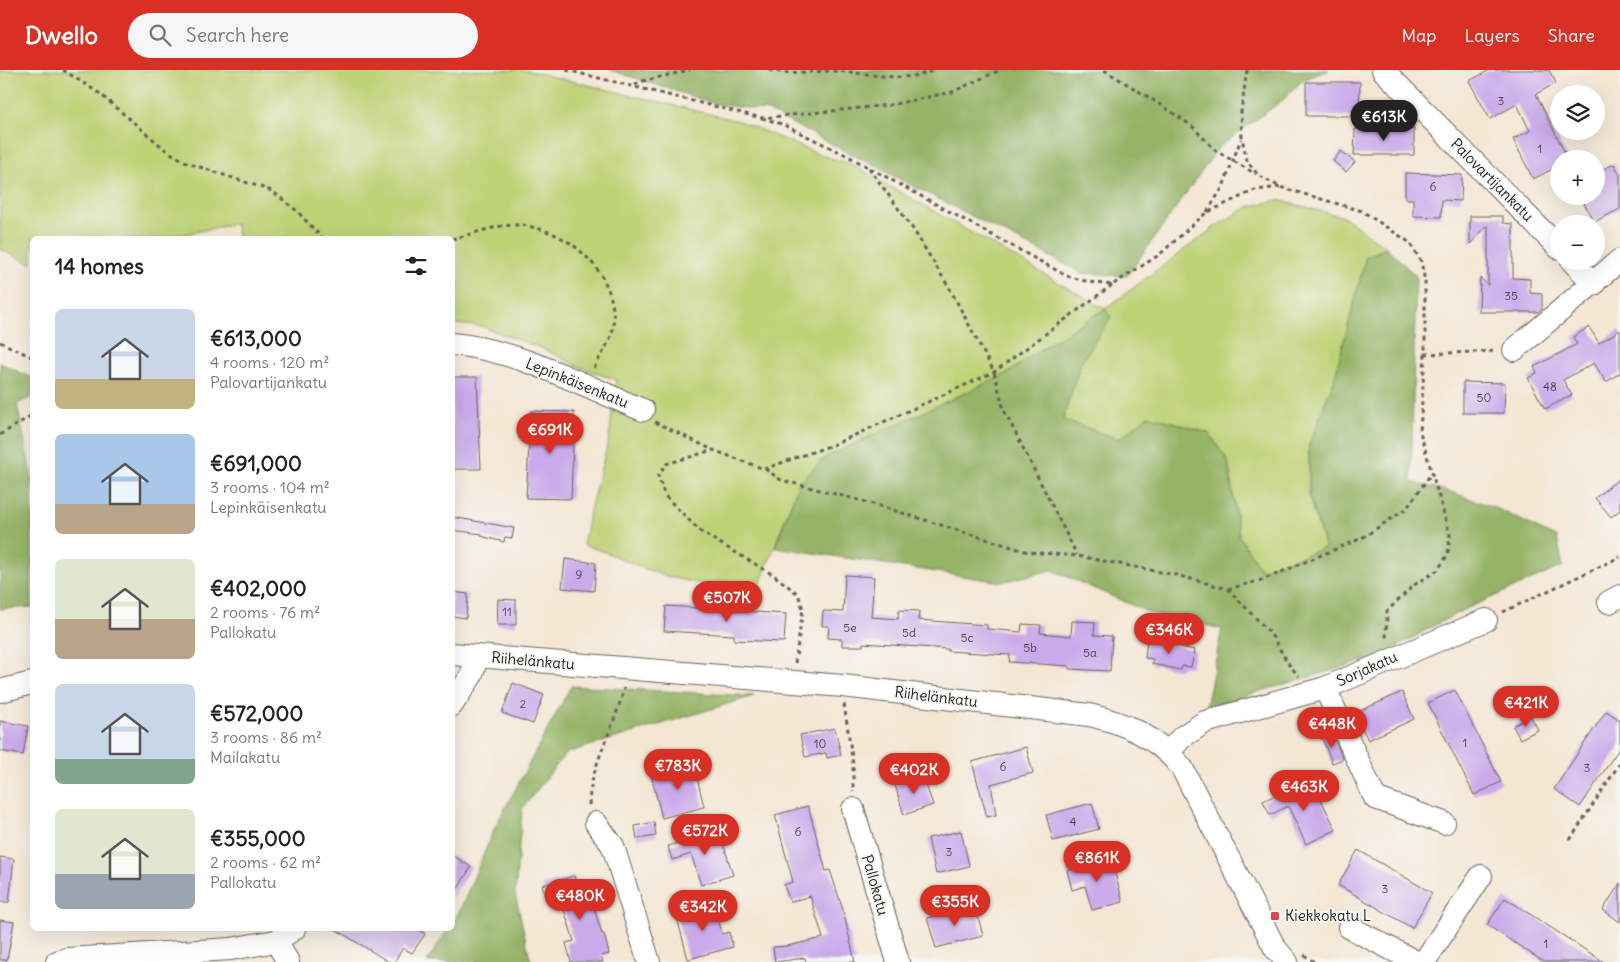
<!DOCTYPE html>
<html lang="en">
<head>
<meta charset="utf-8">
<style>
  :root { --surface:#fff; --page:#f6f6f6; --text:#222; --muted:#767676; --accent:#d93025 }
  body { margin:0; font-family:Delius,sans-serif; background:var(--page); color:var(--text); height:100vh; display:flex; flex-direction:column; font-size:19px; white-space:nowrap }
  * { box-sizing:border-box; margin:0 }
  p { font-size:16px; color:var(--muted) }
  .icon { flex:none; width:28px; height:28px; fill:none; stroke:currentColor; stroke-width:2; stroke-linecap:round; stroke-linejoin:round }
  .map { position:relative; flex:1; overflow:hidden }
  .drawer { position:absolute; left:30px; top:166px; width:425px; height:695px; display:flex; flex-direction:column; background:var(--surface); border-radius:8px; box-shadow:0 5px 20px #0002 }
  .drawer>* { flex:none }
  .controls { position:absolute; left:1550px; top:15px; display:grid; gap:10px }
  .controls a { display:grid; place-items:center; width:55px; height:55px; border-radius:50%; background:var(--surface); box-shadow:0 5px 20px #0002; font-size:25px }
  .price { position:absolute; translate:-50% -42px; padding:0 11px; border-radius:18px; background:var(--accent); color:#fff; font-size:16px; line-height:32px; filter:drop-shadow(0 1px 2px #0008) }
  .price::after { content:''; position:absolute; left:50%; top:30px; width:15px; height:11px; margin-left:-8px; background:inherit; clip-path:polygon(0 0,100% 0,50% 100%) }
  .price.active { background:#222; color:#fff }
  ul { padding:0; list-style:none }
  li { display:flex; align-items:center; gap:15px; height:125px; padding:0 25px }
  li span { display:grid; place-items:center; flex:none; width:140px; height:100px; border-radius:8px; color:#555 }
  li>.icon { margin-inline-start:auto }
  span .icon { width:60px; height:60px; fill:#fffc; stroke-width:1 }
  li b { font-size:21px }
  h2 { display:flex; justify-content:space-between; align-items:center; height:60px; padding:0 25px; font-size:21px }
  header { display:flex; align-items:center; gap:30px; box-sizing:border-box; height:70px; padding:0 25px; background:var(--accent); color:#fff }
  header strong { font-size:24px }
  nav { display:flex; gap:28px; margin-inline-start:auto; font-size:18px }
  .search { width:350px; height:45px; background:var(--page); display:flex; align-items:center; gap:12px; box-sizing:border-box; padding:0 18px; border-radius:28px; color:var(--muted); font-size:19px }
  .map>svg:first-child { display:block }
</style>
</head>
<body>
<header>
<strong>Dwello</strong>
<div class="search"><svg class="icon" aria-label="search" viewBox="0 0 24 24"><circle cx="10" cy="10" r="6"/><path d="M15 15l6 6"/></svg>Search here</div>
<nav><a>Map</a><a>Layers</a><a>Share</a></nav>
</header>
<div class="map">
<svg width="1620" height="892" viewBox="0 0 1620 892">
  <rect width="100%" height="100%" fill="#f6f6f2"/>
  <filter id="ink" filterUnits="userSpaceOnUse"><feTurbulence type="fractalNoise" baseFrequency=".02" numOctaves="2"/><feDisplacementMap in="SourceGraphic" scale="10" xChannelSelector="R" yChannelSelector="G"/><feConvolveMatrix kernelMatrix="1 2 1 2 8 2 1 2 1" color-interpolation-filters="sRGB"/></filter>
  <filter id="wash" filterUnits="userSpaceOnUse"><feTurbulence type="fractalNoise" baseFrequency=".0096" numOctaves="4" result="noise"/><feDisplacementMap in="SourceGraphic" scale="20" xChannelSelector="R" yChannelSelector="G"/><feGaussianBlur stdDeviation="1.12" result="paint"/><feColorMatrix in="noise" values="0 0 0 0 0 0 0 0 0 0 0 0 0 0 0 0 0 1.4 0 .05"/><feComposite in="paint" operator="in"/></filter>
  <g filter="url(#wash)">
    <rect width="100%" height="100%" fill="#f4e6d3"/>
    <path fill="#bed276" stroke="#6d7749" d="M0,0H525L739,51L821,85L851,94L1105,239L1216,156L1248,137L1278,130L1344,147L1387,178L1366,187L1334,310L1309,375V427L1325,478L1261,500L1239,466L1228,391L1149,345L1119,369L1062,350L1081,292L1111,247L1105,239L1045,276L1008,303L799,413L757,522C724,516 691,514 659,504C633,495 610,482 583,475L590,440L609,369L616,310L580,297L541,278L480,256L453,254L452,169H239L235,154L159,169H32V194L0,179Z"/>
    <path fill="#96b467" stroke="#596842" d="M610,0H1329L1303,10L1284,29L1219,77L1127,206L1082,203L768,41L716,34Z
      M1387,178L1416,206L1411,412L1454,423L1496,438L1557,468L1563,496L1457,543L1378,587L1206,637L1222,559L1150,543L1052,500L1001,512L775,477L799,413L826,387L1008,303L1045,276L1105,239L1111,247L1081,292L1063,350L1119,369L1149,345L1209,363L1228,391L1239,466L1261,500L1325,478L1309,427V375L1334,310L1366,186Z
      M0,293L32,308V327L17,334L32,408V537L0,539Z
      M571,616L754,626L566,683L522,739L515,824L531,892H427L448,859H452L453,853L460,840L495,757Z"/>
    <g id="blocks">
      <path fill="#caaaea" d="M1490,0H1549L1556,13L1536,24L1568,89H1559V96L1533,109L1513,69L1530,61L1517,34L1490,49L1469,11Z
        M1306,12H1360L1359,46H1306Z
        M1355,59H1414V85H1354Z
        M1341,81L1355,92L1346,102L1333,91Z
        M1614,94L1620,105V139L1594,152L1580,126H1596V113L1604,110L1599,101Z
        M1405,103L1462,105L1461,131L1442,130L1441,147L1413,146V129H1405Z
        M1470,146H1503V153L1513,154V208L1530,209V223L1542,224V239L1538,242H1479L1480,208L1488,215V155L1470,174Z
        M1589,257L1599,273L1620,260V303L1606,312L1594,293L1563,310L1572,325L1545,339L1528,308L1537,303L1534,297L1577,274L1573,267Z
        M452,307H477L481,399H452Z
        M1463,312L1505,313L1504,343H1463Z
        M531,341L574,342L571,429L526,428Z
        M1620,408V440L1611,447L1595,428Z
        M452,447L514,458L512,468L505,467L504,472L481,466L482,464L452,460Z
        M565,489L596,493L594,521L562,518Z
        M845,505L874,507L871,547L898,549L899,540L919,541L918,550L987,555V559L1021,562L1022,554L1041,555L1040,563L1071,566L1072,551L1095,552L1094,565L1112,566L1110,601L1069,599V596L1009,592L1010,585L948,581V579L863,573V576H842V569L828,568L829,556H822L823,541L843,542Z
        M452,522L468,524L466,548L452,546Z
        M498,529L516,530V555H497Z
        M666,536L786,544L784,572L734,570V565L664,561Z
        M1147,570L1195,580L1191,597L1182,596L1181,600L1152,594L1153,589L1145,588Z
        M513,613L544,625L533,654L502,643Z
        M1455,620L1501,712L1474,725L1428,633Z
        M1402,622L1414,649L1368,670L1355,643Z
        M1606,641L1620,650V677L1580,737L1554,719Z
        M1531,646L1538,660L1520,669L1513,656Z
        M0,651L28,656L23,685L0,681Z
        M835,658L841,685L827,688L826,683L805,687L800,665Z
        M1332,664L1343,689L1332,693L1322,668Z
        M1026,677L1033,703L991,714L996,745L987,747L972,692Z
        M694,695L704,737L662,748L651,705Z
        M923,706L933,735L904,745L895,715Z
        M1313,713L1336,760L1306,774L1288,736L1270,745L1263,731L1286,720L1289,725Z
        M1092,733L1099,759L1053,771L1046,745Z
        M808,736L826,801L830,800L843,840L855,892H806L805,888L775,892L773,877L787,876L823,868L810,826L790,832L784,815L793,812L775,745Z
        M654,752L656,766L637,769L635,756Z
        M719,760L733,805L701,815L691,784L672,790L668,776Z
        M961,761L969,796L936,804L928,768Z
        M1358,780L1432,823L1412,858L1338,815Z
        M452,785L471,797L452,828Z
        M0,787L14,789L9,832H0Z
        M1111,789L1123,832L1092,840L1085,816L1072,820L1067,800Z
        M574,806L578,819L587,816L602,864H604L609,884L601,886L603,892H571L566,873L574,871L559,824L546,828L542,815Z
        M1620,813V852L1603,840Z
        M1505,828L1604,892H1544L1487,855Z
        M714,833L722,864L729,862L733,877L688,889L676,844Z
        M975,835L983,866L936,878L927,848Z
        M0,850L14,852L7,890H0Z
        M335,859H417L425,864L412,883L403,878L394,892H389Z"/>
    </g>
  </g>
  <g filter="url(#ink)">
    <use href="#blocks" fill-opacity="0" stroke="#68635c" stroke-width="1"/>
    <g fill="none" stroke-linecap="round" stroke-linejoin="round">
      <defs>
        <path id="minor" d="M1383,0L1559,178
          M1572,191L1594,214
          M452,274C516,279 584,316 643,340
          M1514,280L1620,190
          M1609,532L1620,526
          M452,584L843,616L1089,645C1126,653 1157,667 1182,698L1275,878L1287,892
          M1325,618L1375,728L1444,753
          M0,621L32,613
          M452,635L471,606L478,586
          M1169,682L1182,667L1205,652L1325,618L1486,550
          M853,739L898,892
          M596,753L613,776L649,892
          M1349,857L1416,892
          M276,871L288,892
          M57,892L67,889L231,879L276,871L294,859
          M1424,892L1481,806"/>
      </defs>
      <use href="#minor" stroke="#68635c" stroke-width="24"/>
      <path stroke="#68635c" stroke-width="3" stroke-dasharray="4 4" stroke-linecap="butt" d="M63,0L99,23L167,81L188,93L272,121L296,140L323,169
        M566,0L762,48L890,35L952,22L1000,0
        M769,0C789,5 811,1 831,1C864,1 903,15 934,0
        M1104,0L1158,33L1192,56L1216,81L1256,104
        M1247,0L1241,42L1242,68L1247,91L1258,105L1280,117L1362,141L1409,172L1421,191L1425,211V284L1420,362L1450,465L1448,484L1438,500L1414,515L1387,541L1386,571
        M635,15L643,11L690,0
        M762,48L782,54L846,85L1067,206L1089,212L1112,215L1159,185L1206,143L1255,120L1280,117
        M869,98L913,159L950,219L994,302L1004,340L1077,485
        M1207,142L1223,117L1241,69
        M452,169C473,164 498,154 519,155C570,159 619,204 613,257C612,270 600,286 594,298
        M0,272L32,287
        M1425,284L1497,281
        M655,352L713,380
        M0,365L32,345
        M765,399L781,410L870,433L1028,482L1078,486L1176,505L1228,519L1270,563L1290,596L1299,606
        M1228,519L1262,510L1362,468L1406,439L1431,404
        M1503,542L1620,487
        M795,593L803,539L798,524L775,506L701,462L665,426L658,406L666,394L713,380L764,399L835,374L994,302L1112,215
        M844,634L853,694V722
        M589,735C590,695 615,657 624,618
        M1570,770L1620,693
        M1304,885L1314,892"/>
      <use href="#minor" stroke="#fff" stroke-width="22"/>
    </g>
  </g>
  <rect fill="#d1495b" stroke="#f6f6f2" stroke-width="2" x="1270" y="841" width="10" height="10" rx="2.5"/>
  <g text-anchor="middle" stroke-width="4" stroke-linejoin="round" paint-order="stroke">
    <g font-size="12" fill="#484050">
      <text x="1501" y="35">3</text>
      <text x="1540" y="83">1</text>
      <text x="1433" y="121">6</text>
      <text x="1511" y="230">35</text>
      <text x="1550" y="321">48</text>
      <text x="1484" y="332">50</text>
      <text x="579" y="509">9</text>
      <text x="507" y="546">11</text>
      <text x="850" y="562">5e</text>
      <text x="909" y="567">5d</text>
      <text x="967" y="572">5c</text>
      <text x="1030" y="582">5b</text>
      <text x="1090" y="587">5a</text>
      <text x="523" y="638">2</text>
      <text x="1465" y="677">1</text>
      <text x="820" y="678">10</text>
      <text x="1003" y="701">6</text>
      <text x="1587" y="702">3</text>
      <text x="1073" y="756">4</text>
      <text x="798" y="766">6</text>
      <text x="949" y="786">3</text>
      <text x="1385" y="823">3</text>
      <text x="1546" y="878">1</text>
    </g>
    <g font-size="15" fill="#1c1c1c" stroke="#f6f6f2">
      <text transform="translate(1492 110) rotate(45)" y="5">Palovartijankatu</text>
      <text transform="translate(577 313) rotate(22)" y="5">Lepinkäisenkatu</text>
      <text transform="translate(533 591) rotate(5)" y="5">Riihelänkatu</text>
      <text transform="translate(1367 599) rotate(-24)" y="5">Sorjakatu</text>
      <text transform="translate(936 627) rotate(7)" y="5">Riihelänkatu</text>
      <text transform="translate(875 815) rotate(74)" y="5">Pallokatu</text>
    </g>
    <g font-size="15" fill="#1c1c1c" stroke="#f6f6f2" text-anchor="start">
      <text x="1285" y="851">Kiekkokatu L</text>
    </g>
  </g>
</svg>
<div class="controls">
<a><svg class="icon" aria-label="layers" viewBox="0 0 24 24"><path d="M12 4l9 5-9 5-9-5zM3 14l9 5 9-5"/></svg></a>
<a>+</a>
<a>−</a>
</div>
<b class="price active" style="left:1384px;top:72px">€613K</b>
<b class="price" style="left:550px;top:385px">€691K</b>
<b class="price" style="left:727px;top:553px">€507K</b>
<b class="price" style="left:1169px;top:585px">€346K</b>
<b class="price" style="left:1526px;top:658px">€421K</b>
<b class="price" style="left:1332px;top:679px">€448K</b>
<b class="price" style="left:678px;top:721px">€783K</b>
<b class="price" style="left:914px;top:725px">€402K</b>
<b class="price" style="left:1304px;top:742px">€463K</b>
<b class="price" style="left:705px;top:786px">€572K</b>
<b class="price" style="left:1097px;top:813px">€861K</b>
<b class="price" style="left:580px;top:851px">€480K</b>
<b class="price" style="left:955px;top:857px">€355K</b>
<b class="price" style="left:703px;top:862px">€342K</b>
<section class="drawer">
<h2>14 homes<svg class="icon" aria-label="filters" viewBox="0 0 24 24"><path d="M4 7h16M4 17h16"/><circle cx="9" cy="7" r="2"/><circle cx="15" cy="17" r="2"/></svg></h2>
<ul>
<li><span style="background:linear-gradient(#c9d6e8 70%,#c2b280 0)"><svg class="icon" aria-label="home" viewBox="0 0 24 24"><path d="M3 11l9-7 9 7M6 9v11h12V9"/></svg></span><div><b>€613,000</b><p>4 rooms · 120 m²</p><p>Palovartijankatu</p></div></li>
<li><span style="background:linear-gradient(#a9c7e8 70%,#b9a48a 0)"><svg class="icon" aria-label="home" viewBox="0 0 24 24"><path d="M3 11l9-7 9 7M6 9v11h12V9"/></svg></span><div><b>€691,000</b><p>3 rooms · 104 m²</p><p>Lepinkäisenkatu</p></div></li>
<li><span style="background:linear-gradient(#dfe7d0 60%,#b9a48a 0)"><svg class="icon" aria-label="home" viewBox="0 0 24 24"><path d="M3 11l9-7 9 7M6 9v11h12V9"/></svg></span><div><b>€402,000</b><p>2 rooms · 76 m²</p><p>Pallokatu</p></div></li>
<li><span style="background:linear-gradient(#c9d6e8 75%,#7fa58c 0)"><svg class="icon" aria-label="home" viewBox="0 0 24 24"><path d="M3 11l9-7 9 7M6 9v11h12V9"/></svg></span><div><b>€572,000</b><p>3 rooms · 86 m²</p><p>Mailakatu</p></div></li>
<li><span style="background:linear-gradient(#dfe7d0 65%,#9aa5b1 0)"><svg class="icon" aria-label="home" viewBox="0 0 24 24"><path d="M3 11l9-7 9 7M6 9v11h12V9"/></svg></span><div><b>€355,000</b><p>2 rooms · 62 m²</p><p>Pallokatu</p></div></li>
</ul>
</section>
</div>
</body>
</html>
